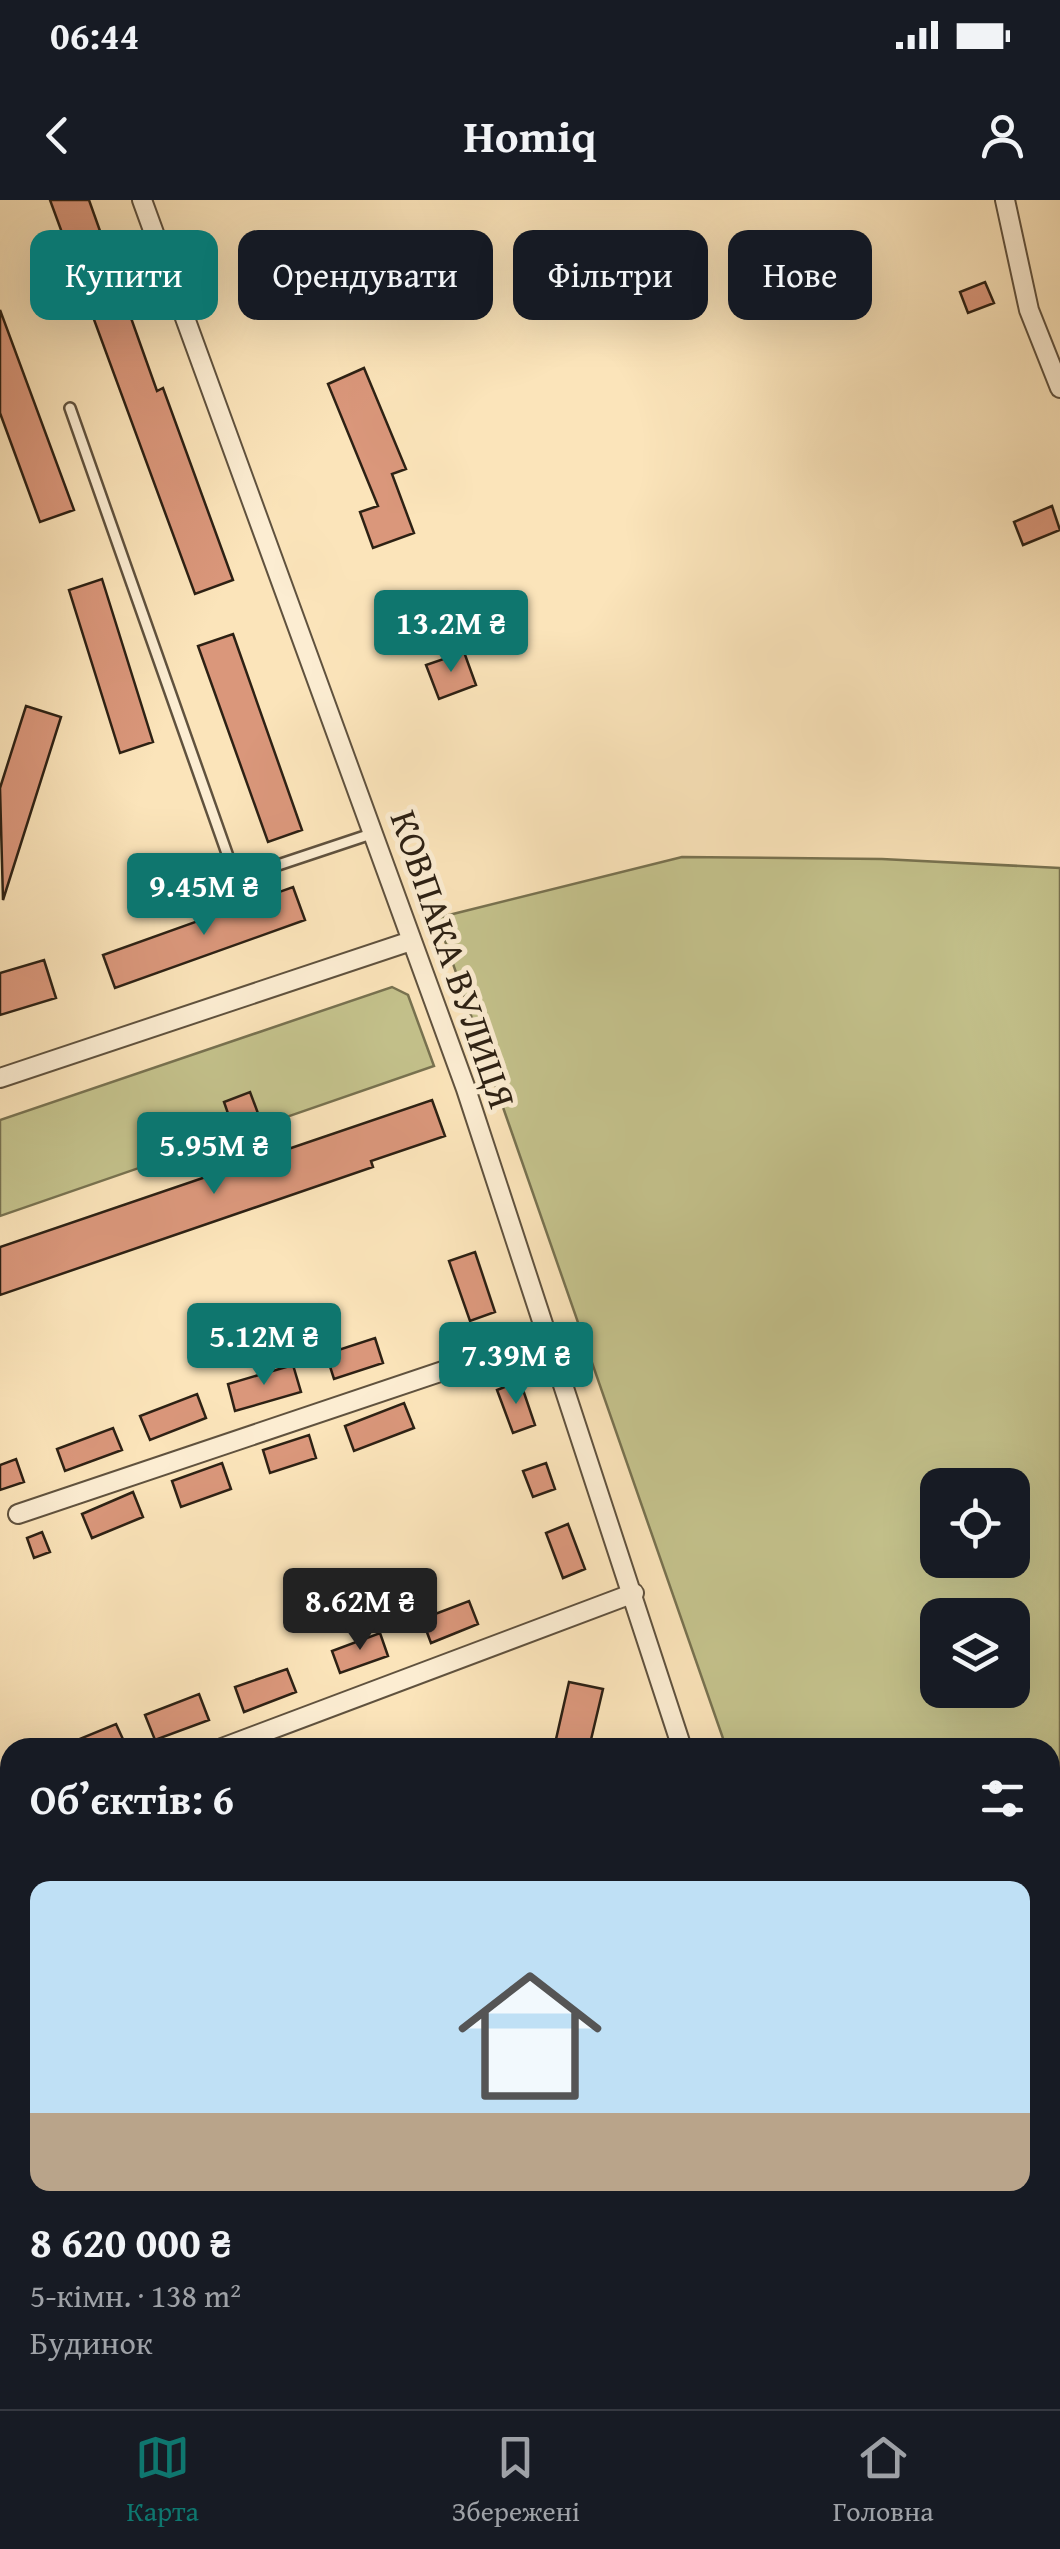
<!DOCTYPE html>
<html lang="uk">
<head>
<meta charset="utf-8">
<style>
  :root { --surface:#171b24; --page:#242831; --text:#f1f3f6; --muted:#9ea1a6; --line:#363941; --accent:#0f766e }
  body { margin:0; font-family:"Gentium Book Plus",serif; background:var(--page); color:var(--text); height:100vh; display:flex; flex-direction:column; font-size:38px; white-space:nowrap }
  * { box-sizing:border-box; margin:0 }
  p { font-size:32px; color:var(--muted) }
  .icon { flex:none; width:55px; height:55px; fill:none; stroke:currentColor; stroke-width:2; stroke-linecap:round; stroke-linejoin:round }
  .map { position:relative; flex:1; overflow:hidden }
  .side { position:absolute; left:0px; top:1538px; width:1060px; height:672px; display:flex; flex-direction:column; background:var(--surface); border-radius:30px 30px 0 0; box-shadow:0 10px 40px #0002 }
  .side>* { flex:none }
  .guide { position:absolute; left:30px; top:30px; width:1000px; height:90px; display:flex; gap:20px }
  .tools { position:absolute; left:920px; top:1268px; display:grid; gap:20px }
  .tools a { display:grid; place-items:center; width:110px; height:110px; border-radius:20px; background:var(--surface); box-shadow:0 10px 40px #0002; font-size:50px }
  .price { position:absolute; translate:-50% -85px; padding:0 22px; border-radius:10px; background:var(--accent); color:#fff; font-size:32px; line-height:65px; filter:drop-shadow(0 2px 5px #0008) }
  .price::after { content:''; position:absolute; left:50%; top:60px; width:30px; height:22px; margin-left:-15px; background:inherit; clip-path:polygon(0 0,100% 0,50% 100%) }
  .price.selected { background:#222; color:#fff }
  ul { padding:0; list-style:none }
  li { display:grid; align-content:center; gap:20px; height:530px; padding:0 30px }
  li span { display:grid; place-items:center; height:310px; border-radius:20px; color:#555 }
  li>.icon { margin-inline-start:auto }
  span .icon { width:180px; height:180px; fill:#fffc; stroke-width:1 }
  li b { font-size:42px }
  h2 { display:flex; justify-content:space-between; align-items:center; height:120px; padding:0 30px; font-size:42px }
  .pill { padding:0 35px; border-radius:20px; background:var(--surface); box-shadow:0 10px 40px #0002; font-size:35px; line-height:90px }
  .pill.selected { background:var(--accent); color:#fff }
  .status { display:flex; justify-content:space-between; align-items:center; height:70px; padding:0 50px; background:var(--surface); direction:ltr }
  .status svg { height:28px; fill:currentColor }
  header { display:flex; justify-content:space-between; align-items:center; height:130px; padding:0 30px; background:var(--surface); font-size:45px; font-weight:600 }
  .menu { display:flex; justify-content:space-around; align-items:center; height:140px; border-top:2px solid var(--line); background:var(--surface); font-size:28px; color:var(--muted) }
  .menu a { display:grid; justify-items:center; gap:5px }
  .menu .selected { color:var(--accent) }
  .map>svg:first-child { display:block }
</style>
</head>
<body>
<div class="status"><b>06:44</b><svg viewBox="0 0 49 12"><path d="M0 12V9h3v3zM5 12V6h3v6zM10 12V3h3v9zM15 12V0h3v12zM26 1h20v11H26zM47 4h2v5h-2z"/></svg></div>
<header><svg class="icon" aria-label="back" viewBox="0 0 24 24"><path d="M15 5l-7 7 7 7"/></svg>Homiq<svg class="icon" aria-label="person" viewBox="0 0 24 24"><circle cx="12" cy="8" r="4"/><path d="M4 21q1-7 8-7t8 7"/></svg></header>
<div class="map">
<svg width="1060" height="2209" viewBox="0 0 1060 2209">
  <rect width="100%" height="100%" fill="#fbe4ba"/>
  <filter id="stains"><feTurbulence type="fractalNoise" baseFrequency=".002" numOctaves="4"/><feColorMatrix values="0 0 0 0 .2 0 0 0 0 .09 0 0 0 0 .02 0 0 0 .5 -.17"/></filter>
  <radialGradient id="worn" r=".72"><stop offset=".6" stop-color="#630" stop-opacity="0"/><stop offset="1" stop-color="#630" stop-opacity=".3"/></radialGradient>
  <path fill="#c4c28c" stroke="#787250" stroke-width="2.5" fill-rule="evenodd" d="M682,657L882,659L1060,668V1838L1050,1836V1548L726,1547L437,718ZM938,1285H1012V1360H938ZM938,1415H1012V1490H938Z
    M392,787L408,795L434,866L0,1016V920Z"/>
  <path fill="#da977b" stroke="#2d2114" stroke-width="2.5" d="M50,0H89L157,191L163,188L233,380L195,394Z
    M985,82L994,103L968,113L960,92Z
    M0,110L74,310L40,322L0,213Z
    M364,168L406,269L392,274L414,333L373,348L360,312L378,306L328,184Z
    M1052,306L1060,330L1023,345L1014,322Z
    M102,379L153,542L120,553L69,390Z
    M233,434L302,630L268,642L198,446Z
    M464,452L476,485L439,499L426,465Z
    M26,506L61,517L3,700L0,588Z
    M293,687L305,720L115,788L103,755Z
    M44,760L56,798L0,815V773Z
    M250,892L259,916L232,925L224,902Z
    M432,900L445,936L371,961L373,967L0,1095V1047Z
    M475,1052L495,1112L470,1121L449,1061Z
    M375,1138L383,1163L334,1179L326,1154Z
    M293,1165L301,1192L235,1211L228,1184Z
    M520,1181L535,1225L513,1233L497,1190Z
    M197,1194L206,1218L150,1240L140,1216Z
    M404,1203L414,1228L354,1251L345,1226Z
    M113,1228L122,1250L65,1271L57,1249Z
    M309,1235L316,1258L270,1273L263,1250Z
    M16,1259L24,1282L0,1290V1265Z
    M222,1263L231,1289L181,1307L172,1281Z
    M546,1263L555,1289L533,1297L523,1271Z
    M133,1292L143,1317L92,1338L82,1314Z
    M568,1324L585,1369L563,1378L546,1333Z
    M42,1332L50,1352L34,1358L27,1338Z
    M469,1401L478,1424L431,1443L422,1419Z
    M380,1433L388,1456L340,1473L332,1451Z
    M287,1469L296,1492L244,1512L235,1487Z
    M569,1482L603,1489L589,1548H554Z
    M199,1494L209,1520L155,1540L145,1515Z
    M116,1524L127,1548H60V1547Z"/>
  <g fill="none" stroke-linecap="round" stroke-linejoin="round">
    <defs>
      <path id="lane" d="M70,208L236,679L374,633
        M1050,1954L1060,1989"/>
      <path id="street" d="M142,0L466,889L682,1548
        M1005,0L1029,110L1060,188
        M0,878L411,741
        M18,1314L544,1137
        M222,1548L634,1393
        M0,1630L10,1626
        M0,1837L10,1865
        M1050,1904L1060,1905
        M0,2095L10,2096
        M129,2200L132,2209"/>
    </defs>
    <use href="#lane" stroke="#60523e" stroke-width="14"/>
    <use href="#street" stroke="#60523e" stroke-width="22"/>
    <use href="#lane" stroke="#fcedd2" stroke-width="9"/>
    <use href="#street" stroke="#fcedd2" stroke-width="18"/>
  </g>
  <g text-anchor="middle" stroke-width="10" stroke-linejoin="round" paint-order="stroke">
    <g font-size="38" fill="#2d2114" stroke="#fcedd2">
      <text transform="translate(453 759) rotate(71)" y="13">КОВПАКА ВУЛИЦЯ</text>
    </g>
  </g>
  <rect width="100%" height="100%" filter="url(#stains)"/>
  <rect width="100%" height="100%" fill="url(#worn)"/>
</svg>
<div class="tools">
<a><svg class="icon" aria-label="locate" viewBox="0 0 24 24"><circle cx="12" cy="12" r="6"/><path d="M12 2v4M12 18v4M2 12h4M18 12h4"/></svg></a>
<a><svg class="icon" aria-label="layers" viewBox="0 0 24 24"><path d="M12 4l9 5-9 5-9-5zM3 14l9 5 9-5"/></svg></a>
</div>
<b class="price" style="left:451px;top:475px">13.2M ₴</b>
<b class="price" style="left:204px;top:738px">9.45M ₴</b>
<b class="price" style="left:214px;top:997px">5.95M ₴</b>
<b class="price" style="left:264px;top:1188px">5.12M ₴</b>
<b class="price" style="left:516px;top:1207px">7.39M ₴</b>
<b class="price selected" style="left:360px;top:1453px">8.62M ₴</b>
<div class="guide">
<a class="pill selected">Купити</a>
<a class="pill">Орендувати</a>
<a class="pill">Фільтри</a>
<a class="pill">Нове</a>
</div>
<section class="side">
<h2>Об’єктів: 6<svg class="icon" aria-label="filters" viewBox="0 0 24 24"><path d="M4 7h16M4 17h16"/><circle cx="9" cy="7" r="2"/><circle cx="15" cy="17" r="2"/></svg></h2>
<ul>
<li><span style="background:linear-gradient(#bfe0f5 75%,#b9a48a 0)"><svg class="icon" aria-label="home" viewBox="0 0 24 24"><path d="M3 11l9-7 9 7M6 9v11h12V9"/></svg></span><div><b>8 620 000 ₴</b><p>5-кімн. · 138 m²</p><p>Будинок</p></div></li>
</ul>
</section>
</div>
<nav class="menu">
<a class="selected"><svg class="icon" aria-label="map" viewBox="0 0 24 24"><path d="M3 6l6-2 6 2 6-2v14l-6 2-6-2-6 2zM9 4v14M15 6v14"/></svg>Карта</a>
<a><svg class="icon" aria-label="saved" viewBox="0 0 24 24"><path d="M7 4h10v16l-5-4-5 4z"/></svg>Збережені</a>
<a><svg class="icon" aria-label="home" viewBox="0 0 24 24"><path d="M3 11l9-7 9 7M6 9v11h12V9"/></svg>Головна</a>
</nav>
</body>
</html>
